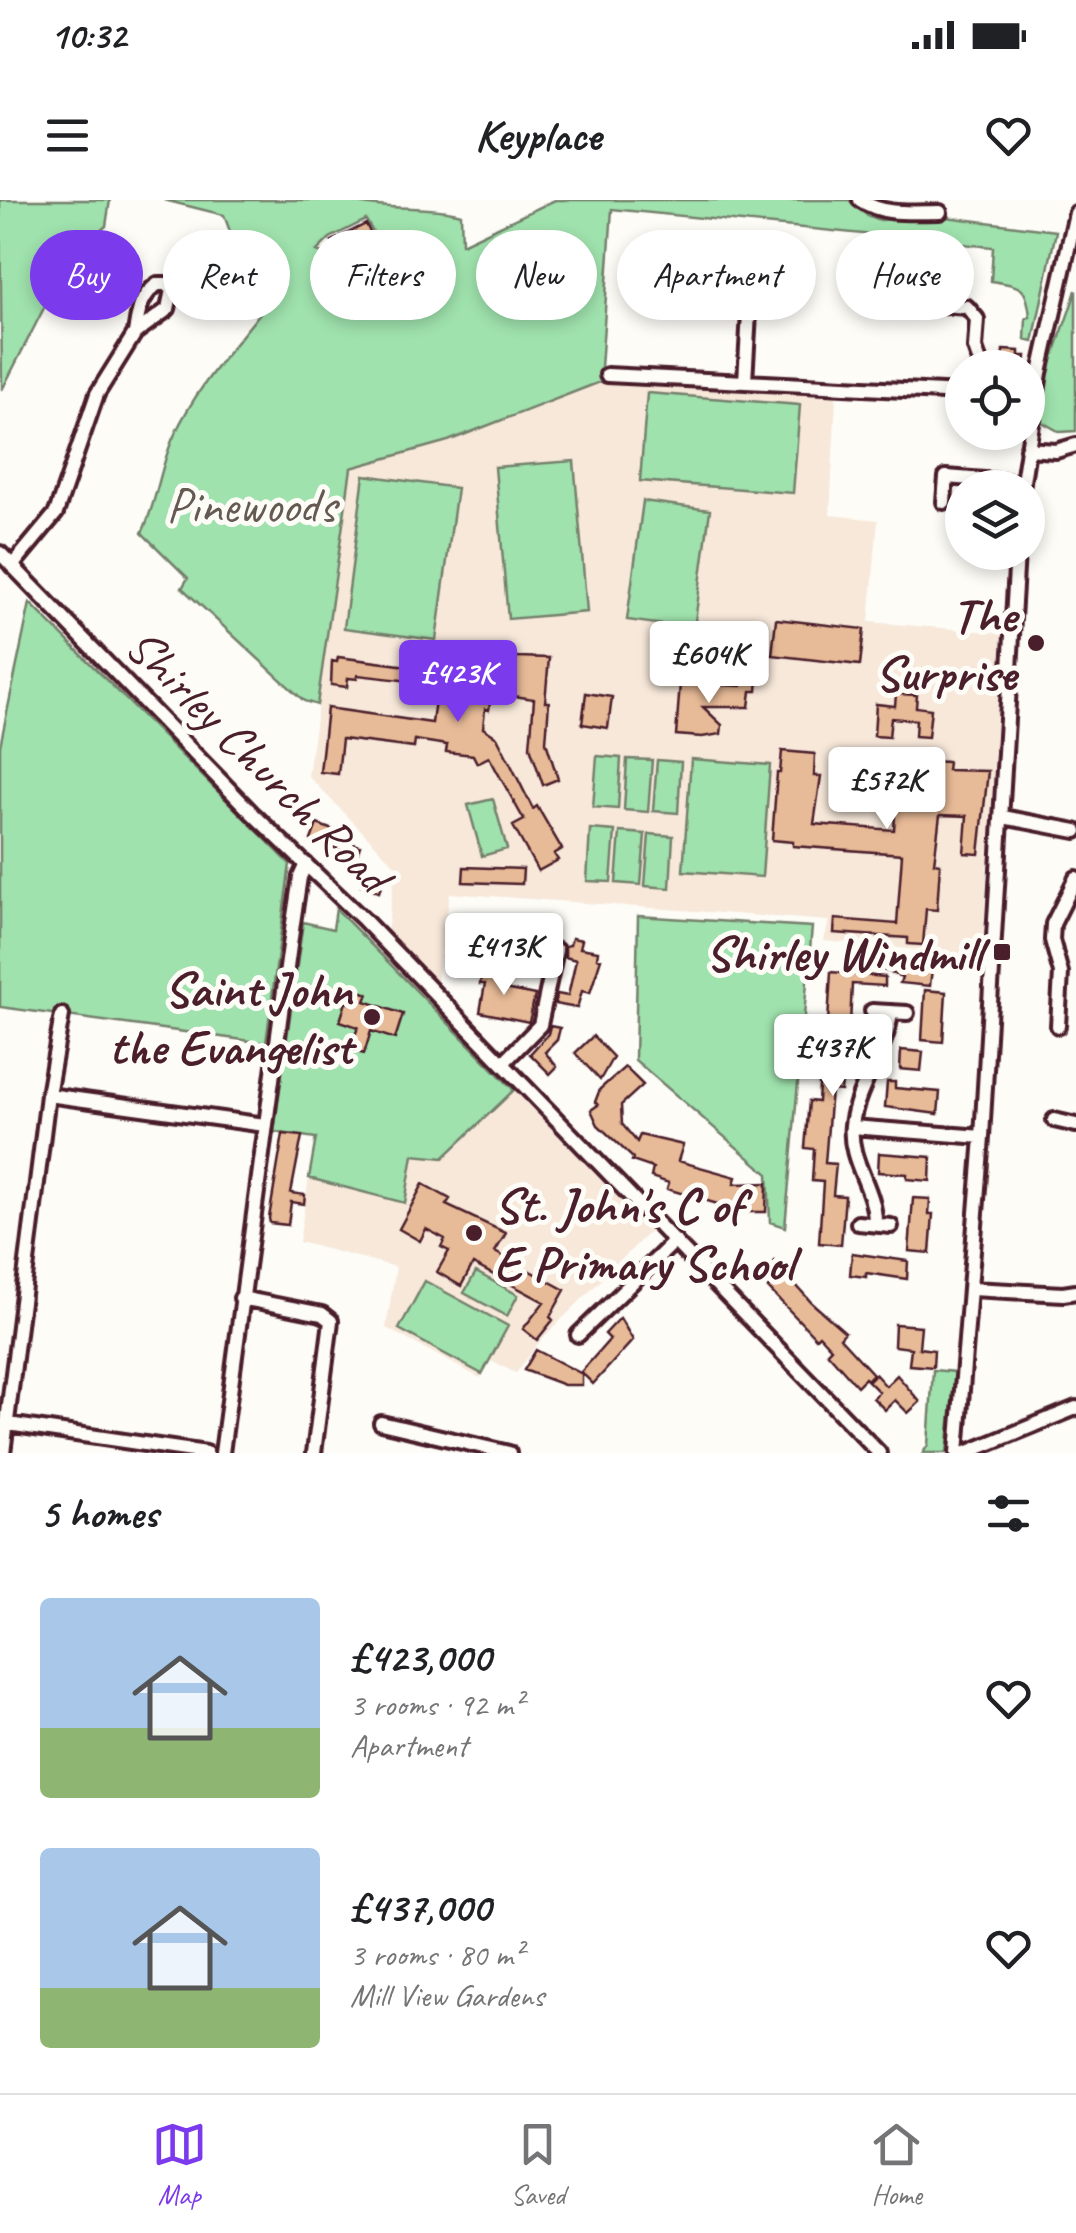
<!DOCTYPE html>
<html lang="en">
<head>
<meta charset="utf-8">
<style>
  :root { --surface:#fff; --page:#f6f6f6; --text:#202124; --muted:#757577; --line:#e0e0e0; --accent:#7c3aed }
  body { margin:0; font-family:Caveat,sans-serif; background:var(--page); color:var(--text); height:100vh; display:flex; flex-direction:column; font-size:38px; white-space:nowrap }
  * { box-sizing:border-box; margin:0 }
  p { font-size:32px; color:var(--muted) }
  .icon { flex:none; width:55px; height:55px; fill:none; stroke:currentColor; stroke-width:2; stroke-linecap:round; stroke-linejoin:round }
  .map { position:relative; height:1253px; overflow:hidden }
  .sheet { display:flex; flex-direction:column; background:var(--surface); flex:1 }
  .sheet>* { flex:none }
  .hud { position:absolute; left:30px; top:30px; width:1018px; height:90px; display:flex; gap:20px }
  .fabs { position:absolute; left:945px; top:150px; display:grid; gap:20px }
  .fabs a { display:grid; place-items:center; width:100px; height:100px; border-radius:50%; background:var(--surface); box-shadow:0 5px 15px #0003; font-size:50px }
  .price { position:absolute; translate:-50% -85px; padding:0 22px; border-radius:10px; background:#fff; color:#222; font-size:32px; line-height:65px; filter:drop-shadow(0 2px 5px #0008) }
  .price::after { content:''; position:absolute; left:50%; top:60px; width:30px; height:22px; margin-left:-15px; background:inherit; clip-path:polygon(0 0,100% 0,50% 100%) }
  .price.selected { background:var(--accent); color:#fff }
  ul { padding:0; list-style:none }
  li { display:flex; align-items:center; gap:30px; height:250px; padding:0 40px }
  li span { display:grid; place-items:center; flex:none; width:280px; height:200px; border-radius:10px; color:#555 }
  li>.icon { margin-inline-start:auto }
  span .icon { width:120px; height:120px; fill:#fffc; stroke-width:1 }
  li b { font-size:42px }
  h2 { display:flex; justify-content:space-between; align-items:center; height:120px; padding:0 40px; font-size:42px }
  .chip { padding:0 35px; border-radius:45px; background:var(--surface); box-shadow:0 5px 15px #0003; font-size:35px; line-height:90px }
  .chip.selected { background:var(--accent); color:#fff }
  .status { display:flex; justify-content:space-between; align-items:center; height:70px; padding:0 50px; background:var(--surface); direction:ltr }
  .status svg { height:28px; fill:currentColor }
  header { display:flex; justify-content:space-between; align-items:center; height:130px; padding:0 40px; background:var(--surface); font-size:45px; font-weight:700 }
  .tabs { display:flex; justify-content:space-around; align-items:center; height:140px; border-top:2px solid var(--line); background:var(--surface); font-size:28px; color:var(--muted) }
  .tabs a { display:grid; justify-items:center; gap:5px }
  .tabs .selected { color:var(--accent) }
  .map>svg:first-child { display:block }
</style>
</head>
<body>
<div class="status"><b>10:32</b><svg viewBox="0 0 49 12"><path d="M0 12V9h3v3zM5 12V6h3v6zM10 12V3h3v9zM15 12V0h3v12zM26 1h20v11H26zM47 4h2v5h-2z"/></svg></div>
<header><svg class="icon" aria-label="menu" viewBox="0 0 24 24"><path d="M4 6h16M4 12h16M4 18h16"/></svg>Keyplace<svg class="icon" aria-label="heart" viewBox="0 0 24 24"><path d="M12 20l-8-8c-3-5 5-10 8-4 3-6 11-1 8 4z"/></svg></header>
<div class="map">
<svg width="1076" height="1253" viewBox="0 0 1076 1253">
  <rect width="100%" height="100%" fill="#fdfcf7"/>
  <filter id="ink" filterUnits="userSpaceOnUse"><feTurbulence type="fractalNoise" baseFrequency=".01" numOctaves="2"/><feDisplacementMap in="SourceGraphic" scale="20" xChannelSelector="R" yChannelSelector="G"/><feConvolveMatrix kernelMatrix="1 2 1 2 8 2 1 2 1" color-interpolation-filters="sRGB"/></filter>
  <g filter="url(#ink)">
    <path fill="#f7e8da" d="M600,182L836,196L830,315L878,320L869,422L1002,433L982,756L824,741L829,721L450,693L437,783L387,732L396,666L308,576L351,268L448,241Z
      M514,890L651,1030L540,1141L516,1173L491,1161L480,1178L386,1128L396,1067L299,1042L309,978L404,1002L413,954L443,958Z"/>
    <path fill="#9fe2ad" stroke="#74806c" stroke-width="2.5" fill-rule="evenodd" d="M0,0H110L106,26L78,49L65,67L2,190Z
      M164,0H348C385,12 423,4 461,14L462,44L555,0H849L869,17L881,20L946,17L1056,31L1033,142L1025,140L1026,118L1030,117C1027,85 1021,86 991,81L993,47L612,9L600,182L448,241L351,268L317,505L304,501L182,388L188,378L142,333C157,302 160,266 174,236C195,190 229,152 260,113L224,15ZM366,20L381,46L353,60L356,67H342L332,57L317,51L330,38Z
      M1076,90V231L1060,232L1042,222C1040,176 1064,133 1076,90Z
      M647,193L800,205L793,293L640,281Z
      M574,261L587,412L508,419L495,267Z
      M364,275L457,288L436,440L344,428Z
      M643,301L710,310L694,429L627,420Z
      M30,403L290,664L266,843L0,807V546Z
      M597,556L621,558L618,609L593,607Z
      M627,559L652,560L648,612L624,610Z
      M691,559L770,565L762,677L683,671Z
      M657,560L681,562L678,613L653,611Z
      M493,599L507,649L482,656L468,605Z
      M590,629L615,631L611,682L587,681Z
      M620,632L645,634L641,685L616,683Z
      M649,634L673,636L670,688L645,686Z
      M336,709L514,890L443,958L413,955L405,1003L309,978L316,938L274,932L303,722L333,729Z
      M638,716L812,727L785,1027L770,1022L768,974L635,860Z
      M476,1072L518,1095L507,1116L464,1093Z
      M425,1081L508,1126L482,1174L399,1129Z
      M933,1170L955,1172L947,1253H923L928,1245Z"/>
    <path fill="#e8bb98" stroke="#4a1f2b" stroke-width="2.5" d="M366,24L376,45L343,62L332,41Z
      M1003,150L1019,151V156H1026L1025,168H1002Z
      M776,419L864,429L860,465L772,455Z
      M457,447L517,457L549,458L545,502H549L546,542L558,579L543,585L530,547L534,499L513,496L514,485L493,482L489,510L485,509L483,528L497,537L533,609L537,606L562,649L554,654L558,660L538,671L513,626L524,620L489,557L477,563L473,555L446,552L447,545L415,540L414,548L342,539L338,574L320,572L327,508L432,523L437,484L358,475L357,479L348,478L347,487L331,485L332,461L337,462L338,457L454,472Z
      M741,478L758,479L757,491H751L749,507H703L722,525L721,534L702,537L676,535L680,483L741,486Z
      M586,493L612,497L608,528L582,524Z
      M896,494L917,495L916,507L931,509L928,537L915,536L916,520L891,518L889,537L874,536L876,504L895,506Z
      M782,551L815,554L814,576H821L814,624L894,630L897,582L908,583L910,560L948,562L947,570L988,571L979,654L964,653L967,616L940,615L934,663L940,664L937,710L926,709L923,745L908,744V738L834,733L835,719L897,724L902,654L793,646V642L772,640L777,573H780Z
      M842,566L877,568L875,604L868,603V609L846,607V602H840Z
      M317,624L333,630L331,636L360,646L354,664L338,658L341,650L311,640Z
      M464,667L523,669L522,684L463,682Z
      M368,668L385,674L379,692L361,685Z
      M572,738L582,740L580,748L598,751L597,758L601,759L590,793L582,791L577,808L555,804L557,794L568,796L576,760L565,757V746L570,745Z
      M453,755L473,758L471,773L451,774V770L444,769L446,756Z
      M884,762L932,769L930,786L900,783L902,777L883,770Z
      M483,766L502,769L500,788L535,795L529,822L480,812L485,784H480Z
      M831,772L885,777V786L852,784L848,865L844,864L841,891L831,890L825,963L836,964L833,995L845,996L841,1045L819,1043L823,982L812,981L814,949L805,948L809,901L818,902L820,871H825Z
      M357,790L368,794L365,801L403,814L395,839L371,831L364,854L350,850L358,827L340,821L346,802L352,804Z
      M925,790L946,792L943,842L922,840Z
      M550,826L560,828L557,840L545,852L557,867L550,874L530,854L548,834Z
      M593,836L613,857L600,880L575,853Z
      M901,850L923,852L921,871L900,869Z
      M625,867L643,885L621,905L622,924L637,942L640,935L683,945L678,961L736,977L734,984L767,983L766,1012H736V1018H723L721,1005L667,989L669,983L651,977L653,968L632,961L633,958L598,925L591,910L598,905L595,902L600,889Z
      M887,882H895V888L940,892L938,914L885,907Z
      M283,934L302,936L291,993L305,995L304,1004L291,1002L288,1025L270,1023L269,1018Z
      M879,953L931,957L930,981L907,979V974L878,972Z
      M423,984L450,999L446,1005L506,1033L495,1052L565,1090L550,1117L553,1120L537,1140L523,1129L544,1102L473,1064L461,1086L437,1072L449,1051L441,1047L445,1039L426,1029L420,1041L399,1029Z
      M913,998L930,999L929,1014H933L930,1053L909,1051Z
      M852,1053L908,1061L907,1079L866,1073V1077L850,1075Z
      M775,1061L811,1102L845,1132L840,1138L873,1174L867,1180L865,1178L857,1186L827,1152L831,1148L819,1135L816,1138L768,1088L771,1085L765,1079L772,1072L768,1068Z
      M620,1118L633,1140L593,1184L581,1172L610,1139L605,1134Z
      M895,1124L921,1126L919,1148L934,1150L933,1167L909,1165L911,1148L894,1146Z
      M536,1150L582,1174V1185H564L524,1170Z
      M875,1174L886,1186L897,1175L920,1202L908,1213L895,1200L885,1210L873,1198L879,1192L868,1181Z"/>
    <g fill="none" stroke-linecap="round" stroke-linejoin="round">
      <defs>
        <path id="minor" d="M860,0C884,16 912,12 940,12
          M657,62L698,58L751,79L745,181
          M751,79L799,64
          M158,84H166L172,90L168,109L135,133C138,114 140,95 158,84Z
          M892,101L967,107L977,119L975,148L982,168
          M607,175L962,193
          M1027,249L1056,251L1076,245
          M1022,288L1040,173L1076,13
          M944,302L946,277L1023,283
          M0,353L252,613L364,720L879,1253
          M12,366L56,313L97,194L135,133
          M1003,617L1076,631
          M872,811L907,813
          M1058,826L1061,773L1052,740L1053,724L1076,678
          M503,863L540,825L556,750
          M48,895L265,925
          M1054,920L1076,925
          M852,927L982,937
          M858,1023L891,1026
          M875,1024C876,988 848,962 852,925C857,884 887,852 891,812
          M972,1089L1063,1094L1076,1092
          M241,1098L322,1114L331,1121L314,1253
          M578,1135L675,1041
          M381,1223L509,1253
          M8,1224L206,1253
          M3,1253L48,895L62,815
          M222,1253L293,723L300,677L306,664
          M957,1253L982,937L1017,352
          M966,1253L1076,1208"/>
      </defs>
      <use href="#minor" stroke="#4a1f2b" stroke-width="20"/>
      <use href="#minor" stroke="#fdfcf7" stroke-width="12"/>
    </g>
  </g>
  <g fill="#4a1f2b" stroke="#fdfcf7" stroke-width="4">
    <circle cx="1036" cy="443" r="10"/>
    <rect x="992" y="742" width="20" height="20" rx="5"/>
    <circle cx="372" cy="817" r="10"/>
    <circle cx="474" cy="1033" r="10"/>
  </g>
  <g text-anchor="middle" stroke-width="10" stroke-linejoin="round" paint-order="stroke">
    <g font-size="50" fill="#645a52" stroke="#fdfcf7">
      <text x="251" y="322">Pinewoods</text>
    </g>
    <g font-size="50" font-weight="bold" fill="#4a1f2b" stroke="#fdfcf7" text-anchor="end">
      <text x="1016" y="432">The<tspan x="1016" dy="58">Surprise</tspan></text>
      <text x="982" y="770">Shirley Windmill</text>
      <text x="352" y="806">Saint John<tspan x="352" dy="58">the Evangelist</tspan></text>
      <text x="494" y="1022" text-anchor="start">St. John's C of<tspan x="494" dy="58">E Primary School</tspan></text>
    </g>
    <g font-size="50" fill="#4a1f2b" stroke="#fdfcf7">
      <text transform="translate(259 559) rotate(45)" y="18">Shirley Church Road</text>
    </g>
  </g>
</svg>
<div class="fabs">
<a><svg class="icon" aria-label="locate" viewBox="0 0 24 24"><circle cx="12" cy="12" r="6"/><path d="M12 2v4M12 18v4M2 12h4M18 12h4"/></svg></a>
<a><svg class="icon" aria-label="layers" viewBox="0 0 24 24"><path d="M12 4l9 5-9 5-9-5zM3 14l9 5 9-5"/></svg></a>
</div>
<b class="price" style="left:709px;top:506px">£604K</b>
<b class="price selected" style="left:458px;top:525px">£423K</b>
<b class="price" style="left:887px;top:632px">£572K</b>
<b class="price" style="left:504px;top:798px">£413K</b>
<b class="price" style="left:833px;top:899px">£437K</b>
<div class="hud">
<a class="chip selected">Buy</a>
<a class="chip">Rent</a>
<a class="chip">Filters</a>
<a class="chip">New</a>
<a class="chip">Apartment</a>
<a class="chip">House</a>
</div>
</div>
<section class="sheet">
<h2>5 homes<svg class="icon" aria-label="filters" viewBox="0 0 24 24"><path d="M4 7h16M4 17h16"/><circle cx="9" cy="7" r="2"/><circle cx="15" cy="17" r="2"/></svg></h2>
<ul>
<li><span style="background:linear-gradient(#a9c7e8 65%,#8fb573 0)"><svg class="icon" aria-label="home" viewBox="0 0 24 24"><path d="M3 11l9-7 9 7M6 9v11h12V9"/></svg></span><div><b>£423,000</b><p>3 rooms · 92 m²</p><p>Apartment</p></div><svg class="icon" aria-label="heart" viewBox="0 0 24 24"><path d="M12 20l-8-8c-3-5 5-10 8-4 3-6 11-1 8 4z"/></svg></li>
<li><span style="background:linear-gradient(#a9c7e8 70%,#8fb573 0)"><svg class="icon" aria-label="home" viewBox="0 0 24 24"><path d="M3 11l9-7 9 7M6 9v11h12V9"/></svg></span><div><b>£437,000</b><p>3 rooms · 80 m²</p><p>Mill View Gardens</p></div><svg class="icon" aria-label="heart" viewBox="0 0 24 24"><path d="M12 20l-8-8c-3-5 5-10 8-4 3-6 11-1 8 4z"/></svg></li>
</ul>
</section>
<nav class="tabs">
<a class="selected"><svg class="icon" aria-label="map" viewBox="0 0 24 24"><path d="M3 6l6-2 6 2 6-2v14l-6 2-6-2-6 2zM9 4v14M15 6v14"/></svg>Map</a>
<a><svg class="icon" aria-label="saved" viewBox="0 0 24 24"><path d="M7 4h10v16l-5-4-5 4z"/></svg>Saved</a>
<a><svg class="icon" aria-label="home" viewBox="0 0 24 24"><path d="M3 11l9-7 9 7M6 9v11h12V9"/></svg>Home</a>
</nav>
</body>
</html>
